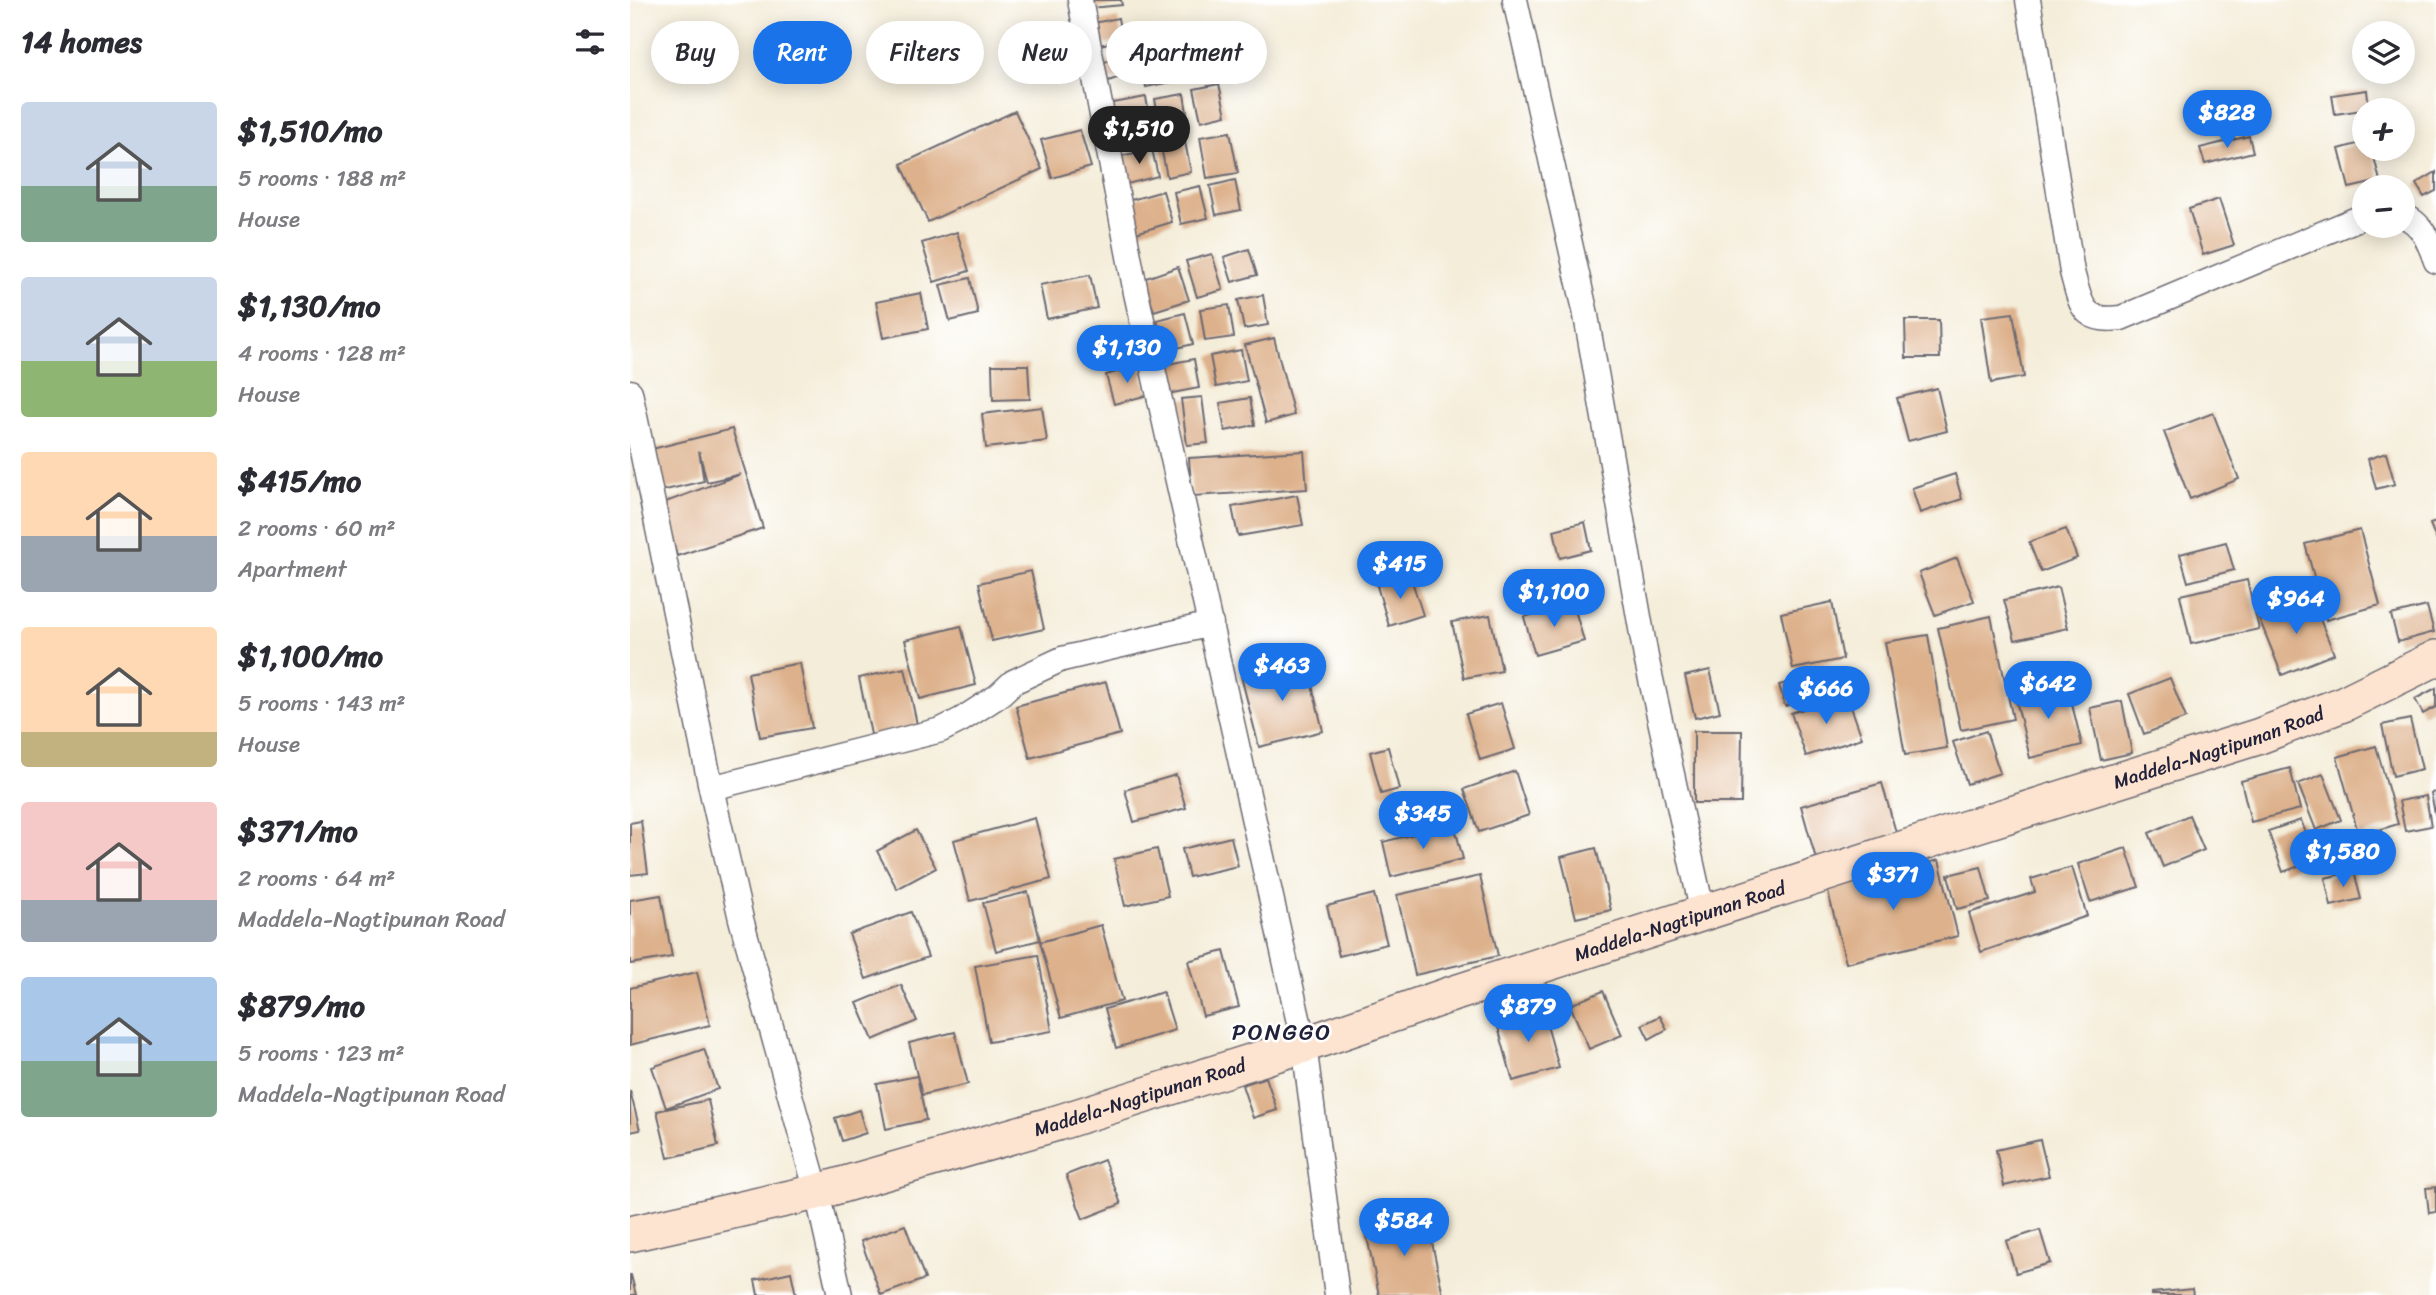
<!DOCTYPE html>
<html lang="en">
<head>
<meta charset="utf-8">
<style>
  :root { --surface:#fff; --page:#f7f7f7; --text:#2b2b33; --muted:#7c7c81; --accent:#1a73e8 }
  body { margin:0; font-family:Sriracha,sans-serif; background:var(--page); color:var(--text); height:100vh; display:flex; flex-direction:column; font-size:26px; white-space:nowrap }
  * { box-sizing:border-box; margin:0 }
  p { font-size:23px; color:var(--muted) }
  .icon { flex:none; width:38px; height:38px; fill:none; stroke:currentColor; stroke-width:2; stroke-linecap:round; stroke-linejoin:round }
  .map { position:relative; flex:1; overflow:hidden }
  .details { display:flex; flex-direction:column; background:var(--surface); width:630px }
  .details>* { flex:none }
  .top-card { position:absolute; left:21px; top:21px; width:665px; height:63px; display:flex; gap:14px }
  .controls { position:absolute; left:1722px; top:21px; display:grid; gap:14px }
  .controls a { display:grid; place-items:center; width:63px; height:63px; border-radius:50%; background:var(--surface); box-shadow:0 4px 18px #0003; font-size:35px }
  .price { position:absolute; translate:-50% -60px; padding:0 16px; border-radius:24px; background:var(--accent); color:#fff; font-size:23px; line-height:46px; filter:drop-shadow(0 2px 4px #0008) }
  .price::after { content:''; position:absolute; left:50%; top:42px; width:21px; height:16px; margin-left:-10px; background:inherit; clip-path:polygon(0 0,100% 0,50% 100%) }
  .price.selected { background:#222; color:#fff }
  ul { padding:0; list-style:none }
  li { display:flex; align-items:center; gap:21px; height:175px; padding:0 21px }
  li span { display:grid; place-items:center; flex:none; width:196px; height:140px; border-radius:7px; color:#555 }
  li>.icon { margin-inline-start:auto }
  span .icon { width:84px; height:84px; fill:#fffc; stroke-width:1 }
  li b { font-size:30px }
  h2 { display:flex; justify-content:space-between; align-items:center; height:84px; padding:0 21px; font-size:30px }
  .chip { padding:0 24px; border-radius:32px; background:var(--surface); box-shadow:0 4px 18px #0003; font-size:24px; line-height:63px }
  .chip.selected { background:var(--accent); color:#fff }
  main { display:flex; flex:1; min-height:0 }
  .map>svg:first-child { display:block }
</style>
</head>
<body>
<main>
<section class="details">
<h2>14 homes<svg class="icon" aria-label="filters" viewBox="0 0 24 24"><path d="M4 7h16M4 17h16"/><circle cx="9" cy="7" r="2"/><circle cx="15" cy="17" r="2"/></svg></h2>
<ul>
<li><span style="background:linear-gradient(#c9d6e8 60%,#7fa58c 0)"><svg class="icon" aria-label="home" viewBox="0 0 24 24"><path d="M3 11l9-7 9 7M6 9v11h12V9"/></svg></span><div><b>$1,510/mo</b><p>5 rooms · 188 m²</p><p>House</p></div></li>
<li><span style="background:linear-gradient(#c9d6e8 60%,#8fb573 0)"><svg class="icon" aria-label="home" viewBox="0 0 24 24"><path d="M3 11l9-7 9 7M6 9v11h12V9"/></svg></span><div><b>$1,130/mo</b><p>4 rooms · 128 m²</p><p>House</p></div></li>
<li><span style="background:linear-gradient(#ffd9b3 60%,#9aa5b1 0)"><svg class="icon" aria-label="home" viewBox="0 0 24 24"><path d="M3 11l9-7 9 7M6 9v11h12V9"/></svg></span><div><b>$415/mo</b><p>2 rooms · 60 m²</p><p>Apartment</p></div></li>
<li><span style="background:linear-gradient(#ffd9b3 75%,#c2b280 0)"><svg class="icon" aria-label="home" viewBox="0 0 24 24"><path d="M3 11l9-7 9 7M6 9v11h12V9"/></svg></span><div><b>$1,100/mo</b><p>5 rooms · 143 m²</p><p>House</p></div></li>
<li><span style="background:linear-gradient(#f6c9c9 70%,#9aa5b1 0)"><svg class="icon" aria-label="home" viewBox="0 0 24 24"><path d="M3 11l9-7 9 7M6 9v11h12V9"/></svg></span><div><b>$371/mo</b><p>2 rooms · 64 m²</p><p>Maddela-Nagtipunan Road</p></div></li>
<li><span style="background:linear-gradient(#a9c7e8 60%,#7fa58c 0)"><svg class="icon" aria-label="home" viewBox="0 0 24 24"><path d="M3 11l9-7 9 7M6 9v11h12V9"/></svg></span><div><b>$879/mo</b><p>5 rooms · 123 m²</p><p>Maddela-Nagtipunan Road</p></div></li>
</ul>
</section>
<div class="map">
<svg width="1806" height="1295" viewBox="0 0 1806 1295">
  <rect width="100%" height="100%" fill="#fff"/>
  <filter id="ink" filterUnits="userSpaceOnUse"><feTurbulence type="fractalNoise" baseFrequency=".0143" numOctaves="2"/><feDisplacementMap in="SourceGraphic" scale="14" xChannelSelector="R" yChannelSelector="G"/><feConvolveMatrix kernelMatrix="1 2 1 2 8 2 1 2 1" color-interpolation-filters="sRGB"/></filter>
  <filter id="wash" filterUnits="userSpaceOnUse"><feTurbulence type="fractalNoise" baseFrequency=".00686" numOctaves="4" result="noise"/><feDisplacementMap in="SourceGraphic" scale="28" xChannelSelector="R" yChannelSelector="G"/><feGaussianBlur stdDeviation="1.57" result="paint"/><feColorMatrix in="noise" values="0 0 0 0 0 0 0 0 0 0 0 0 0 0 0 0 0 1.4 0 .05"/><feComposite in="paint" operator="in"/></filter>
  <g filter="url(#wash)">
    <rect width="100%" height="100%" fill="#f4edd9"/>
    <g id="blocks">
      <path fill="#ddb18b" d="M460,0H491L492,5L461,8Z
        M488,18L492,41L468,45L464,23Z
        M573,26L583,73L558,79L548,31Z
        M541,40L550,80L516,87L507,47Z
        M494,55L501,73L473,83L466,65Z
        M589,84L596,115L571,121L564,89Z
        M1737,90L1739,109L1705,114L1702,95Z
        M554,94L559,125L530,130L525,99Z
        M516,97L522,132L485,138L478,104Z
        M385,111L412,169L298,222L271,164Z
        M450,130L461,167L422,178L411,140Z
        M600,132L608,173L577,178L570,137Z
        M1619,136L1623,152L1575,164L1570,148Z
        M555,142L561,172L537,177L531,147Z
        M1734,142V149H1742L1750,181L1719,188L1709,149Z
        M522,149L528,176L497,184L491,156Z
        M1806,172V191L1794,197L1786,184Z
        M605,180L611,210L586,215L580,186Z
        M570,186L578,218L551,224L544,192Z
        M533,191L542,222L503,234L494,202Z
        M1589,199L1604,245L1573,255L1559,209Z
        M327,232L339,271L304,282L292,243Z
        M619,249L627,275L602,282L594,257Z
        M582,254L593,290L567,297L556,261Z
        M548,267L559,300L524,311L513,279Z
        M460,275L467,308L417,319L410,285Z
        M340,278L348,314L320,321L310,285Z
        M291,293L298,329L253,338L246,302Z
        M633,295L638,325L614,329L608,300Z
        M599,305L604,337L575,341L570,309Z
        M555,313L563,344L535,351L527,320Z
        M1383,313L1394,377L1361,383L1351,317Z
        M1275,320H1309L1310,358H1276Z
        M644,338L664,415L636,423L615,345Z
        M611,350L617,381L586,387L580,356Z
        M564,359L569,388L537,394L532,365Z
        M362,365H398L400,399L363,400Z
        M510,366L518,395L484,404L476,375Z
        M1307,388L1317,431L1278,441L1267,398Z
        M572,397L578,443L557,445L551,399Z
        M620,398L625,425L595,431L590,403Z
        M412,407L417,441L356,448L352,414Z
        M1583,413L1609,479L1560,499L1534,432Z
        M102,429L133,528L47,556L33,503L111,474L77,482L69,451L74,481L27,492L18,450Z
        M674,451L677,489L562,496L559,458Z
        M1756,453L1765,484L1746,489L1738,459Z
        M1325,474L1332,499L1290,513L1282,488Z
        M667,495L673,525L608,536L602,507Z
        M955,522L961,550L930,558L924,530Z
        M1806,522V539L1800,524Z
        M1436,529L1447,558L1411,572L1399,542Z
        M1730,530L1750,605L1696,620L1675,544Z
        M1596,542L1604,570L1558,582L1550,554Z
        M1327,558L1344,601L1305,615L1289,573Z
        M401,571L414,629L362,641L349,583Z
        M934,571L944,598L914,609L904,582Z
        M780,575L793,615L759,626L747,586Z
        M1617,580L1629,629L1561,644L1550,595Z
        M1428,587L1438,628L1385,640L1374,600Z
        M1681,597L1704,654L1652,675L1629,618Z
        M1202,602L1213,659L1163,669L1151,613Z
        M943,603L954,641L905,655L894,617Z
        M1797,606L1804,632L1768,642L1761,615Z
        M860,615L872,671L834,678L822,622Z
        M1361,616L1383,719L1331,730L1308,628Z
        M331,626L346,685L290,699L275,640Z
        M1298,635L1317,748L1275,755L1255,642Z
        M676,660L693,731L629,747L611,676Z
        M170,663L182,728L130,737L118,673Z
        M275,668L288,729L242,739L229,678Z
        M1080,670L1090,712L1065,718L1055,676Z
        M1207,670L1213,692L1155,706L1149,685Z
        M1540,678L1556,718L1514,734L1499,694Z
        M476,682L490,734L400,758L386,706Z
        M1437,684L1452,745L1400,758L1385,696Z
        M1806,688V707L1793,714L1785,699Z
        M1217,695L1232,738L1176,756L1161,713Z
        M1492,701L1502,753L1471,760L1460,708Z
        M871,703L885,749L850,760L836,714Z
        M1780,719L1792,769L1763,776L1752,725Z
        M1064,731H1112L1111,803H1064Z
        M1356,731L1370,773L1337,784L1323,742Z
        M1746,746L1768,824L1729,836L1707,757Z
        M758,747L769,789L751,794L740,752Z
        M1660,768L1670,809L1621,822L1611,781Z
        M885,771L899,815L849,832L834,789Z
        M1693,774L1711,820L1686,830L1668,784Z
        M546,775L556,808L504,822L495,790Z
        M1252,783L1267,836L1186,859L1171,806Z
        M1806,792V814H1805L1801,793Z
        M1796,796L1801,826L1775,831L1769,801Z
        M1559,815L1574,850L1533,867L1519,833Z
        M405,818L421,879L340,901L324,840Z
        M1671,820L1686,860L1653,872L1638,831Z
        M11,821L18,873L0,875V823Z
        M824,824L833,859L761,877L753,842Z
        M286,830L306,868L267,889L247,851Z
        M601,837L608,866L559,877L552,849Z
        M966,848L981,910L946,918L931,857Z
        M1496,848L1509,887L1460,902L1448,864Z
        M527,849L538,896L495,906L484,859Z
        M1309,860L1328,936L1216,963L1197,888Z
        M1351,867L1360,901L1327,909L1318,875Z
        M1442,867L1457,916L1351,952L1339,913L1405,892L1401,879Z
        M1724,871L1731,899L1701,906L1695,878Z
        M850,876L868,956L785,975L767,895Z
        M398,892L410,940L366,951L353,903Z
        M744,894L757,944L709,956L697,906Z
        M31,895L42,957L0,964V900Z
        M281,912L298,957L236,979L219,934Z
        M471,925L492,1001L431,1018L410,942Z
        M594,951L609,1007L573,1016L558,961Z
        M408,955L422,1031L359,1042L345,966Z
        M67,972L80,1025L0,1045V988Z
        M271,985L287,1021L243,1040L227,1003Z
        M973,991L992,1035L959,1049L940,1005Z
        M533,992L545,1030L486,1048L475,1009Z
        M912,1007L929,1068L883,1081L866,1020Z
        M1030,1016L1037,1029L1019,1039L1012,1025Z
        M325,1032L338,1084L292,1095L279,1043Z
        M74,1049L88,1089L36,1108L22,1067Z
        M287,1076L296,1120L256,1129L247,1084Z
        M636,1077L647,1110L623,1118L612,1085Z
        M0,1091L10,1130L0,1132Z
        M78,1100L88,1146L38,1158L27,1111Z
        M229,1110L236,1133L212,1141L205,1118Z
        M1410,1140L1419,1176L1374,1186L1366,1150Z
        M474,1160L491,1204L453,1219L436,1175Z
        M1806,1187V1212L1799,1213L1796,1188Z
        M796,1214L813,1295H749L735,1227Z
        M275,1225L295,1279L251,1295L231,1241Z
        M1410,1230L1420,1263L1386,1273L1376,1241Z
        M161,1272L166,1295H128L125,1280Z
        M0,1275H1L6,1295H0Z
        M1562,1289L1563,1295H1522V1293Z"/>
    </g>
  </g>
  <g filter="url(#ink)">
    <use href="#blocks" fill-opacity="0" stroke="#6c6972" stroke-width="2"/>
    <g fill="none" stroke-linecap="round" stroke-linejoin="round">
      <defs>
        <path id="street" d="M450,0L506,293L674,1045L707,1295
          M885,0L955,310L1016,657L1073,914
          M1398,0L1442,272C1451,304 1451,323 1491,318L1734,216
          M1773,216C1792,222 1800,244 1806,261
          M0,392L81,788L111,919L187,1192L210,1295
          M81,788L311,730L331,720L368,696L383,682L432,659L581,624"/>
        <g id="secondary">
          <path id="s1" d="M0,1234L187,1192L427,1123L674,1045L819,995L1334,829L1627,737L1713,704L1806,658"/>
        </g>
      </defs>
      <use href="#street" stroke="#6c6972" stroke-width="27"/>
      <use href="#secondary" stroke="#6c6972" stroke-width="38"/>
      <use href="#street" stroke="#fff" stroke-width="24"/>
      <use href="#secondary" stroke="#fde4d0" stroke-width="35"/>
    </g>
  </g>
  <g text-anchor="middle" stroke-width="5" stroke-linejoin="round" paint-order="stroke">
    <g font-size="19" fill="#22223b" stroke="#fff">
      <text dy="7" stroke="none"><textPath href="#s1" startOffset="1662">Maddela-Nagtipunan Road</textPath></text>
      <text dy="7" stroke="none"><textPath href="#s1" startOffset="1096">Maddela-Nagtipunan Road</textPath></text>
      <text dy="7" stroke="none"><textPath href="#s1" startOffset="528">Maddela-Nagtipunan Road</textPath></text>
    </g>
    <g font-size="23" letter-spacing="2" fill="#22223b" stroke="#fff">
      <text x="652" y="1040">PONGGO</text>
    </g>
  </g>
</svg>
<div class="controls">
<a><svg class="icon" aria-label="layers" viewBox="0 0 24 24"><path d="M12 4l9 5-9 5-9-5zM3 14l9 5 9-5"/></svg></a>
<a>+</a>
<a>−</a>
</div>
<b class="price" style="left:1597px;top:150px">$828</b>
<b class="price selected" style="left:509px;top:166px">$1,510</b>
<b class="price" style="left:497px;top:385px">$1,130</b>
<b class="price" style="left:770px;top:601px">$415</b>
<b class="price" style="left:924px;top:629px">$1,100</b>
<b class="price" style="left:1666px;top:636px">$964</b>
<b class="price" style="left:652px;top:703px">$463</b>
<b class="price" style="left:1418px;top:721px">$642</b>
<b class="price" style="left:1196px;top:726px">$666</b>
<b class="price" style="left:793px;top:851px">$345</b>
<b class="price" style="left:1713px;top:889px">$1,580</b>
<b class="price" style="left:1263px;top:912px">$371</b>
<b class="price" style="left:898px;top:1044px">$879</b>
<b class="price" style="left:774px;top:1258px">$584</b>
<div class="top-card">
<a class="chip">Buy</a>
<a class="chip selected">Rent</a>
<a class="chip">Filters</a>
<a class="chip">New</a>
<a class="chip">Apartment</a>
</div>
</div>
</main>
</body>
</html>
